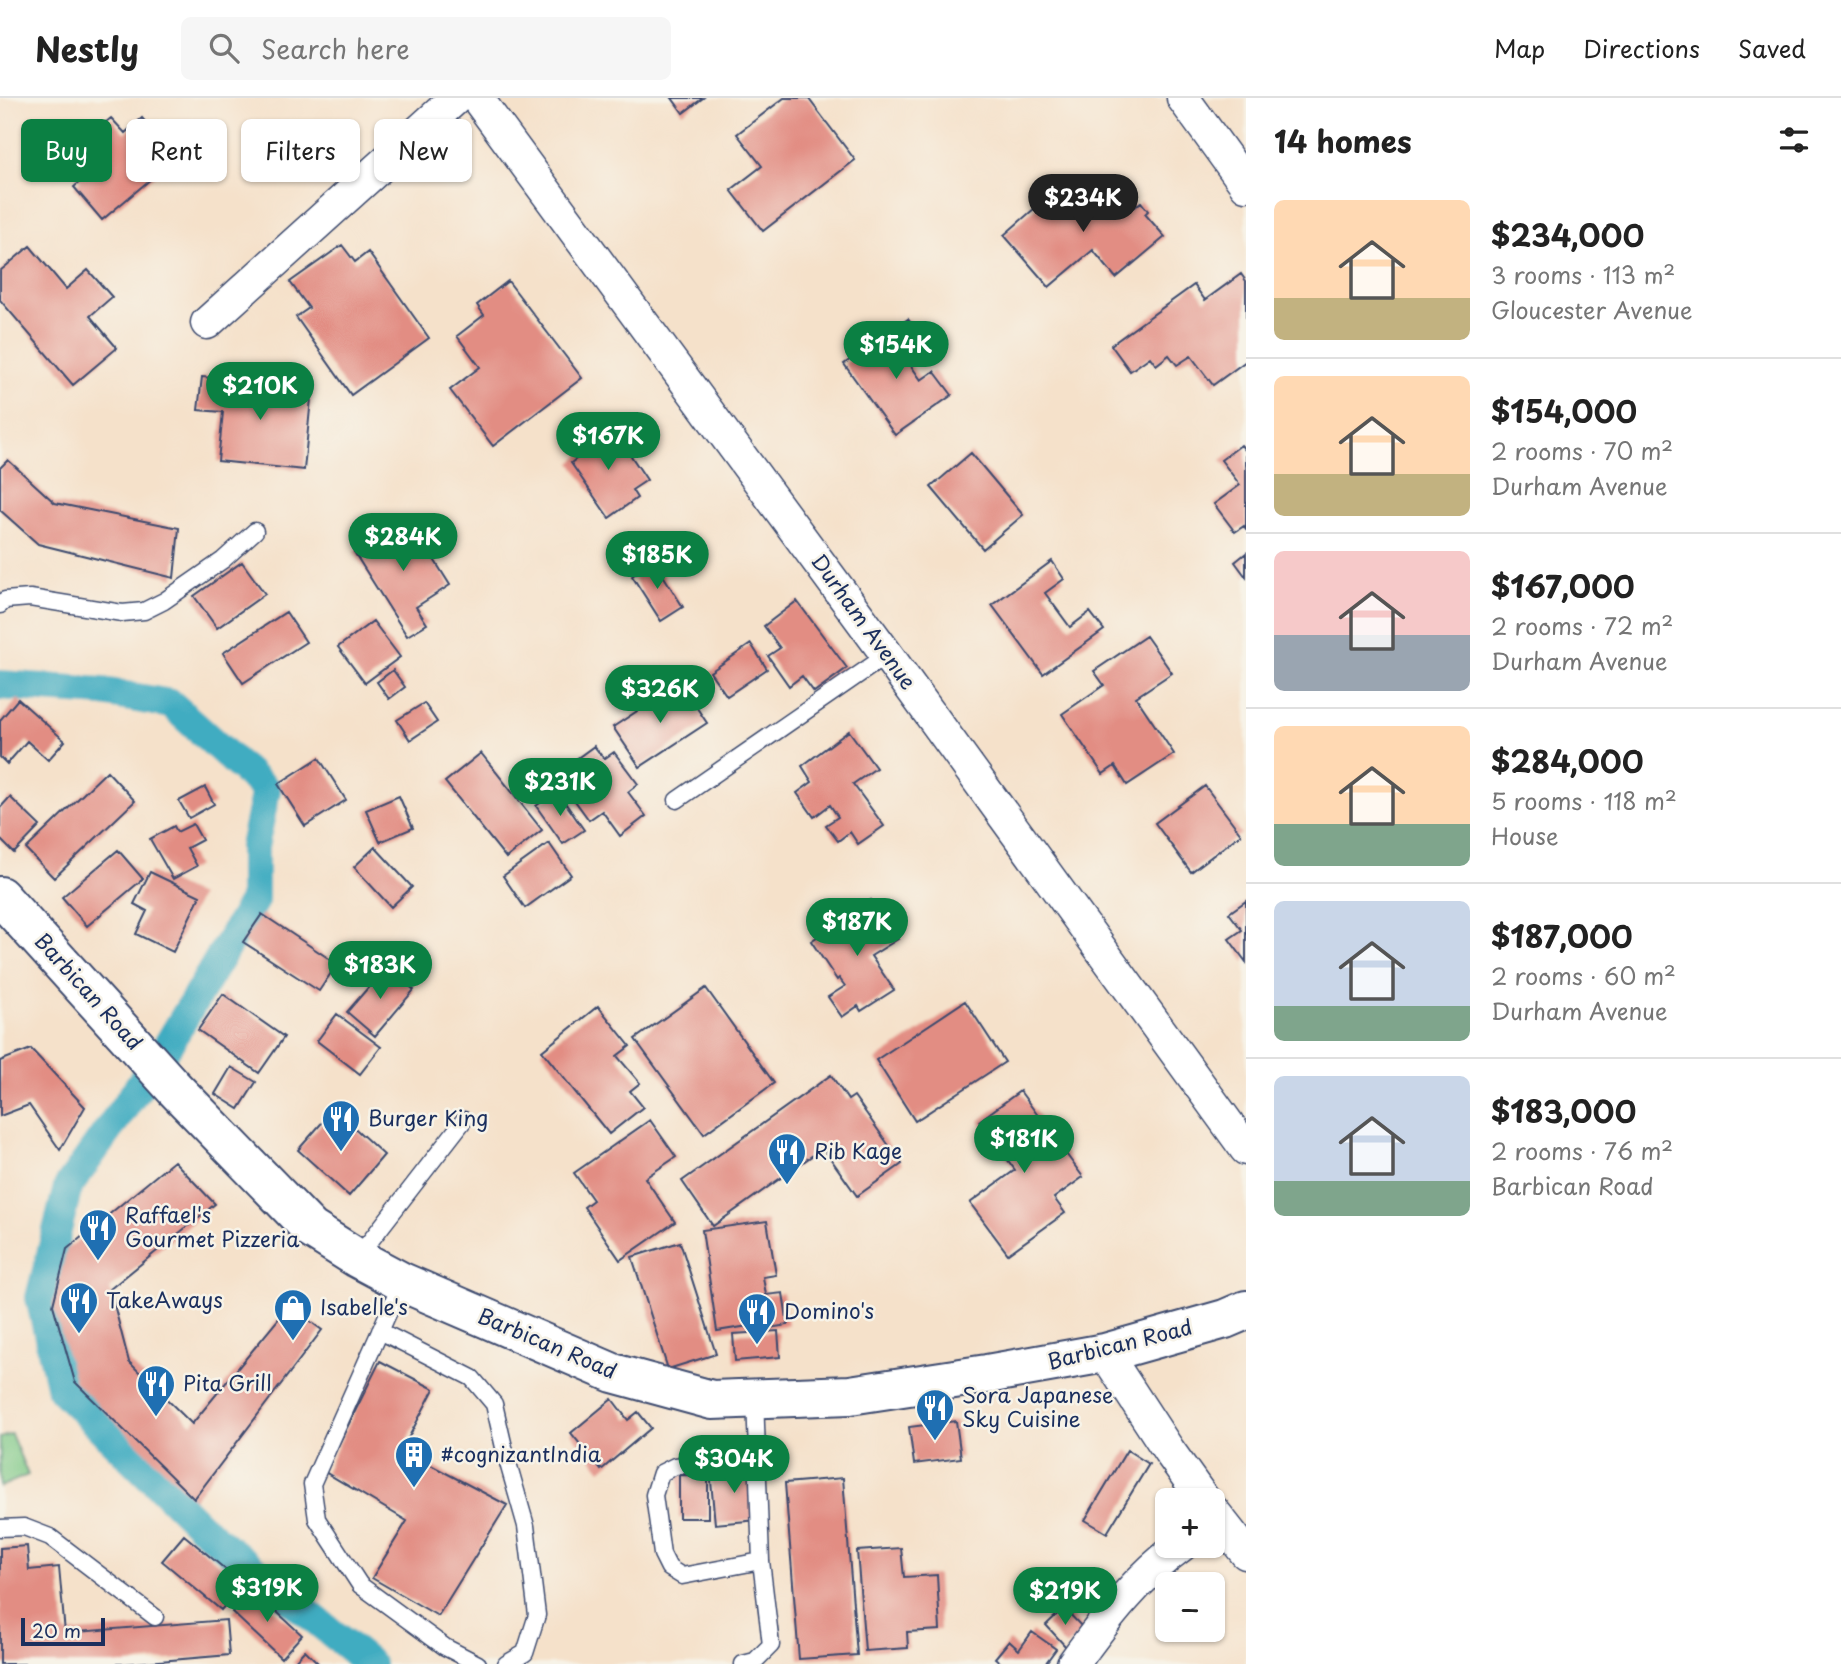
<!DOCTYPE html>
<html lang="en">
<head>
<meta charset="utf-8">
<style>
  :root { --surface:#fff; --page:#f6f6f6; --text:#222; --muted:#767676; --line:#e0e0e0; --accent:#0b8043 }
  body { margin:0; font-family:"Playpen Sans",sans-serif; background:var(--page); color:var(--text); height:100vh; display:flex; flex-direction:column; font-size:26px; white-space:nowrap }
  * { box-sizing:border-box; margin:0 }
  p { font-size:23px; color:var(--muted) }
  .icon { flex:none; width:38px; height:38px; fill:none; stroke:currentColor; stroke-width:2; stroke-linecap:round; stroke-linejoin:round }
  .map { position:relative; flex:1; overflow:hidden }
  .sheet { display:flex; flex-direction:column; background:var(--surface); width:595px }
  .sheet>* { flex:none }
  .guide { position:absolute; left:21px; top:21px; width:665px; height:63px; display:flex; gap:14px }
  .buttons { position:absolute; left:1155px; top:1390px; display:grid; gap:14px }
  .buttons a { display:grid; place-items:center; width:70px; height:70px; border-radius:10px; background:var(--surface); box-shadow:0 2px 5px #0004; font-size:35px }
  .scale { position:absolute; left:21px; bottom:18px; width:84px; box-sizing:border-box; padding-left:7px; border:4px solid #1b2f5e; border-top:0; font-size:19px; line-height:24px; white-space:nowrap; color:#1b2f5e; -webkit-text-stroke:5px #f7f3e8; paint-order:stroke }
  .price { position:absolute; translate:-50% -60px; padding:0 16px; border-radius:24px; background:var(--accent); color:#fff; font-size:23px; line-height:46px; filter:drop-shadow(0 2px 4px #0008) }
  .price::after { content:''; position:absolute; left:50%; top:42px; width:21px; height:16px; margin-left:-10px; background:inherit; clip-path:polygon(0 0,100% 0,50% 100%) }
  .price.on { background:#222; color:#fff }
  ul { padding:0; list-style:none }
  li { display:flex; align-items:center; gap:21px; height:175px; padding:0 28px }
  li+li { border-top:2px solid var(--line) }
  li span { display:grid; place-items:center; flex:none; width:196px; height:140px; border-radius:10px; color:#555 }
  li>.icon { margin-inline-start:auto }
  span .icon { width:84px; height:84px; fill:#fffc; stroke-width:1 }
  li b { font-size:30px }
  h2 { display:flex; justify-content:space-between; align-items:center; height:84px; padding:0 28px; font-size:30px }
  .chip { padding:0 24px; border-radius:10px; background:var(--surface); box-shadow:0 2px 5px #0004; font-size:24px; line-height:63px }
  .chip.on { background:var(--accent); color:#fff }
  header { display:flex; align-items:center; gap:42px; box-sizing:border-box; height:98px; padding:0 35px; background:var(--surface); border-bottom:2px solid var(--line) }
  header strong { font-size:33px }
  nav { display:flex; gap:38px; margin-inline-start:auto; font-size:24px }
  .search { width:490px; height:63px; background:var(--page); display:flex; align-items:center; gap:18px; box-sizing:border-box; padding:0 24px; border-radius:10px; color:var(--muted); font-size:26px }
  main { display:flex; flex:1; min-height:0 }
  .map>svg:first-child { display:block }
</style>
</head>
<body>
<header>
<strong>Nestly</strong>
<div class="search"><svg class="icon" aria-label="search" viewBox="0 0 24 24"><circle cx="10" cy="10" r="6"/><path d="M15 15l6 6"/></svg>Search here</div>
<nav><a>Map</a><a>Directions</a><a>Saved</a></nav>
</header>
<main>
<div class="map">
<svg width="1246" height="1566" viewBox="0 0 1246 1566">
  <rect width="100%" height="100%" fill="#f7f3e8"/>
  <filter id="ink" filterUnits="userSpaceOnUse"><feTurbulence type="fractalNoise" baseFrequency=".0143" numOctaves="2"/><feDisplacementMap in="SourceGraphic" scale="14" xChannelSelector="R" yChannelSelector="G"/><feConvolveMatrix kernelMatrix="1 2 1 2 8 2 1 2 1" color-interpolation-filters="sRGB"/></filter>
  <filter id="wash" filterUnits="userSpaceOnUse"><feTurbulence type="fractalNoise" baseFrequency=".00686" numOctaves="4" result="noise"/><feDisplacementMap in="SourceGraphic" scale="28" xChannelSelector="R" yChannelSelector="G"/><feGaussianBlur stdDeviation="1.57" result="paint"/><feColorMatrix in="noise" values="0 0 0 0 0 0 0 0 0 0 0 0 0 0 0 0 0 1.4 0 .05"/><feComposite in="paint" operator="in"/></filter>
  <g filter="url(#wash)">
    <rect width="100%" height="100%" fill="#f5e1ca"/>
    <path fill="#7dc886" stroke="#4c7c72" stroke-width="2" d="M11,1336L28,1377L0,1389V1340Z"/>
    <g fill="none" stroke-linecap="round" stroke-linejoin="round">
      <path stroke="#41acc1" stroke-width="30" d="M0,587L103,594L171,606L266,692L254,749V802L168,947L68,1089L40,1200L61,1291L200,1428L370,1566"/>
    </g>
    <g id="blocks">
      <path fill="#e28d83" d="M672,0H703L683,15Z
        M784,0H808L855,62L763,133L731,92L762,68L737,36Z
        M111,20L125,35L142,20L176,60L102,122L74,89L81,83L48,44L67,28L81,44Z
        M1065,84L1093,117L1121,93L1135,109L1141,104L1148,113L1145,116L1165,139L1116,180L1093,152L1049,189L1004,137Z
        M342,147L355,164L368,154L429,240L351,297L296,219L309,210L290,184Z
        M30,148L66,191L88,172L112,199L90,218L117,250L73,287L0,202V173Z
        M1241,176L1246,183V263L1213,287L1191,258L1177,267L1169,257L1156,267L1150,259L1130,273L1111,247L1194,187L1205,202Z
        M508,183L582,280L493,348L450,292L480,269L457,238L484,217L477,207Z
        M908,221L918,235L898,249L921,282L934,273L952,297L895,337L844,266Z
        M202,279L312,290L304,372L218,363L223,314L198,312Z
        M594,335L600,342L611,335L622,351L625,349L647,382L632,392L637,400L609,420L571,365L581,357L575,348Z
        M1241,347L1246,353V431L1244,428L1235,434L1214,406L1240,387L1221,362Z
        M971,355L1023,417L983,451L931,389Z
        M8,362L55,405L179,430L174,480L38,446L0,412V370Z
        M408,420L450,487L416,509L427,526L407,538L354,454Z
        M1246,455V479L1235,464Z
        M654,463L683,509L661,523L632,478Z
        M1052,463L1064,481L1045,495L1070,529L1090,514L1104,532L1043,576L992,507Z
        M242,464L265,496L217,530L194,498Z
        M797,503L847,570L814,594L802,578L789,588L768,558L780,550L764,528Z
        M286,514L306,544L243,585L223,555Z
        M373,523L400,559L365,585L338,549Z
        M1146,538L1172,575L1136,599L1174,656L1127,687L1115,668L1103,676L1062,616L1104,587L1094,573Z
        M751,546L767,571L727,598L710,574Z
        M393,572L405,589L389,601L377,584Z
        M680,585L707,625L640,669L613,629Z
        M18,601L65,643L48,662L27,643L7,666L0,659V622Z
        M424,605L437,624L410,642L397,622Z
        M849,633L876,670L853,686L884,728L858,746L850,734L838,743L826,727L838,719L830,707L814,719L797,695L812,684L802,668Z
        M594,648L604,661L614,654L638,686L628,694L646,718L620,738L602,713L589,722L565,689L578,680L568,667Z
        M481,655L542,732L506,760L445,684Z
        M319,660L346,702L305,728L278,686Z
        M107,673L135,703L54,780L26,751Z
        M1205,688L1241,736L1191,774L1155,725Z
        M205,689L214,706L189,720L179,703Z
        M557,693L584,732L563,746L536,708Z
        M399,698L413,730L380,744L366,712Z
        M10,699L40,728L14,755L0,741V710Z
        M193,726L202,742L187,750L197,768L173,781L150,741L174,728L177,734Z
        M549,745L571,777L525,810L503,778Z
        M375,749L412,789L391,809L354,769Z
        M118,752L143,781L87,828L62,799Z
        M150,774L200,798L173,854L136,836L147,813L134,806Z
        M871,802L898,841L871,858L894,892L861,913L858,908L842,919L828,899L845,888L839,880L837,882L811,843Z
        M1246,803V864L1229,841L1242,832L1229,815Z
        M262,816L337,866L319,893L243,844Z
        M386,869L414,892L375,938L347,914Z
        M706,890L774,985L704,1036L635,941Z
        M223,896L284,939L259,975L198,932Z
        M965,903L1005,964L915,1023L876,962Z
        M598,908L630,948L617,958L640,985L630,993L643,1009L609,1036L542,953Z
        M337,916L381,949L360,976L317,943Z
        M31,951L85,1009L60,1052L29,1007L0,1018V963Z
        M231,969L256,984L239,1011L215,996Z
        M831,977L848,1002L854,998L902,1066L857,1098L823,1050L713,1128L682,1083Z
        M1020,993L1083,1079L1054,1100L1065,1115L1008,1156L970,1105L1015,1072L979,1023Z
        M334,1011L384,1057L349,1098L298,1052Z
        M650,1022L676,1059L645,1080L675,1124L620,1162L584,1109L593,1102L574,1075Z
        M174,1063L215,1106L110,1191L129,1264L192,1326L289,1208L322,1232L194,1401L75,1284L53,1207L67,1151Z
        M767,1123L776,1177L763,1179L766,1197L783,1195L788,1227L756,1232L755,1227L717,1233L702,1132Z
        M680,1144L716,1256L668,1271L632,1159Z
        M778,1233L780,1259L735,1263L733,1236Z
        M380,1263L434,1291L402,1352L507,1407L438,1518L372,1480L407,1423L325,1374Z
        M612,1301L628,1322L638,1314L651,1330L601,1372L571,1335Z
        M956,1323L961,1360L914,1366L909,1329Z
        M1127,1352L1149,1366L1107,1435L1085,1422Z
        M753,1368L758,1422L715,1426L710,1372Z
        M679,1377L708,1378V1420H679Z
        M843,1380L857,1557L799,1561L785,1385Z
        M184,1437L243,1486L221,1512L162,1463Z
        M27,1448L29,1472L59,1469L65,1535L226,1522L229,1557L124,1566H0V1450Z
        M901,1450L904,1479L937,1477L940,1532L907,1534L908,1550L865,1553L857,1453Z
        M253,1492L302,1537L281,1560L232,1514Z
        M1064,1510L1084,1531L1066,1549L1046,1527Z
        M1032,1534L1056,1551L1045,1566H1002L995,1560L1009,1543L1019,1552Z
        M305,1552L319,1566H292Z"/>
    </g>
  </g>
  <g filter="url(#ink)">
    <use href="#blocks" fill-opacity="0" stroke="#3c4a6e" stroke-width="2"/>
    <g fill="none" stroke-linecap="round" stroke-linejoin="round">
      <defs>
        <path id="lane" d="M0,507L5,502L30,500L122,515L144,513L164,503L223,462L255,433
          M677,702L887,557
          M357,1160L464,1022
          M402,1184L312,1386L317,1421L360,1487L445,1549L478,1566
          M380,1233L472,1280L494,1306L506,1358L526,1428L537,1517L525,1555L506,1566
          M758,1359L675,1368L661,1375L654,1397L662,1456L669,1470L682,1478L761,1463
          M0,1430L24,1429L50,1439L155,1519
          M743,1566L755,1563L771,1547L761,1463L755,1300"/>
        <path id="street" d="M477,0L893,565L1246,1051
          M1183,0L1246,87
          M207,225L456,0
          M1105,1255L1169,1353L1204,1402
          M1213,1413L1246,1455
          M1073,1566C1104,1523 1138,1478 1182,1447"/>
        <path id="secondary" d="M0,798L174,990L311,1131L357,1160L402,1184L613,1275L712,1302L850,1297L987,1276L1105,1255L1225,1221L1246,1212"/>
      </defs>
      <use href="#lane" stroke="#3c4a6e" stroke-width="19"/>
      <use href="#street" stroke="#3c4a6e" stroke-width="35"/>
      <use href="#secondary" stroke="#3c4a6e" stroke-width="42"/>
      <use href="#lane" stroke="#fff" stroke-width="16"/>
      <use href="#street" stroke="#fff" stroke-width="32"/>
      <use href="#secondary" stroke="#fff" stroke-width="38"/>
    </g>
  </g>
  <defs>
    <symbol id="restaurant-pin" viewBox="-11 -11 22 30"><path d="M0 17L-7.5 6A9.5 9.5 0 1 1 7.5 6Z" fill="#1f6fb2" stroke="#f7f3e8"/><path d="M-5-6h1v4h1v-4h1v4h1v-4h1v5L-1.5 .5V6h-2V.5L-5-1ZM5-6V6H3V1.5H1.5Q1.5-4 5-6Z" fill="#fff"/></symbol>
    <symbol id="shop-pin" viewBox="-11 -11 22 30"><path d="M0 17L-7.5 6A9.5 9.5 0 1 1 7.5 6Z" fill="#1f6fb2" stroke="#f7f3e8"/><path d="M-5-2.5h2.3a2.7 3.5 0 0 1 5.4 0H5L5.5 6h-11ZM-1.5-2.5h3a1.5 2.3 0 0 0-3 0Z" fill="#fff"/></symbol>
    <symbol id="building-pin" viewBox="-11 -11 22 30"><path d="M0 17L-7.5 6A9.5 9.5 0 1 1 7.5 6Z" fill="#1f6fb2" stroke="#f7f3e8"/><path d="M-4-6H4V6H1V3H-1V6H-4ZM-2.5-4.3h1.7v1.8h-1.7ZM.8-4.3h1.7v1.8H.8ZM-2.5-1h1.7V.8h-1.7ZM.8-1h1.7V.8H.8Z" fill="#fff"/></symbol>
  </defs>
  <g fill-rule="evenodd">
    <use href="#restaurant-pin" x="319" y="999" width="44" height="60"/>
    <use href="#restaurant-pin" x="765" y="1032" width="44" height="60"/>
    <use href="#restaurant-pin" x="76" y="1108" width="44" height="60"/>
    <use href="#restaurant-pin" x="57" y="1181" width="44" height="60"/>
    <use href="#shop-pin" x="271" y="1188" width="44" height="60"/>
    <use href="#restaurant-pin" x="735" y="1192" width="44" height="60"/>
    <use href="#restaurant-pin" x="134" y="1264" width="44" height="60"/>
    <use href="#restaurant-pin" x="913" y="1288" width="44" height="60"/>
    <use href="#building-pin" x="392" y="1335" width="44" height="60"/>
  </g>
  <g text-anchor="middle" stroke-width="5" stroke-linejoin="round" paint-order="stroke">
    <g font-size="21" fill="#1b2f5e" stroke="#f7f3e8">
      <text transform="translate(863 524) rotate(54)" y="7">Durham Avenue</text>
      <text transform="translate(88 894) rotate(48)" y="7">Barbican Road</text>
      <text transform="translate(547 1246) rotate(23)" y="7">Barbican Road</text>
      <text transform="translate(1120 1247) rotate(-14)" y="7">Barbican Road</text>
    </g>
    <g font-size="21" fill="#1b2f5e" stroke="#f7f3e8" text-anchor="start">
      <text x="368" y="1028">Burger King</text>
      <text x="814" y="1061">Rib Kage</text>
      <text x="125" y="1125">Raffael's<tspan x="125" dy="24">Gourmet Pizzeria</tspan></text>
      <text x="106" y="1210">TakeAways</text>
      <text x="320" y="1217">Isabelle's</text>
      <text x="784" y="1221">Domino's</text>
      <text x="183" y="1293">Pita Grill</text>
      <text x="962" y="1305">Sora Japanese<tspan x="962" dy="24">Sky Cuisine</tspan></text>
      <text x="441" y="1364">#cognizantIndia</text>
    </g>
  </g>
</svg>
<div class="buttons">
<a>+</a>
<a>−</a>
</div>
<div class="scale">20 m</div>
<b class="price on" style="left:1083px;top:136px">$234K</b>
<b class="price" style="left:896px;top:283px">$154K</b>
<b class="price" style="left:260px;top:324px">$210K</b>
<b class="price" style="left:608px;top:374px">$167K</b>
<b class="price" style="left:403px;top:475px">$284K</b>
<b class="price" style="left:657px;top:493px">$185K</b>
<b class="price" style="left:660px;top:627px">$326K</b>
<b class="price" style="left:560px;top:720px">$231K</b>
<b class="price" style="left:857px;top:860px">$187K</b>
<b class="price" style="left:380px;top:903px">$183K</b>
<b class="price" style="left:1024px;top:1077px">$181K</b>
<b class="price" style="left:734px;top:1397px">$304K</b>
<b class="price" style="left:267px;top:1526px">$319K</b>
<b class="price" style="left:1065px;top:1529px">$219K</b>
<div class="guide">
<a class="chip on">Buy</a>
<a class="chip">Rent</a>
<a class="chip">Filters</a>
<a class="chip">New</a>
</div>
</div>
<section class="sheet">
<h2>14 homes<svg class="icon" aria-label="filters" viewBox="0 0 24 24"><path d="M4 7h16M4 17h16"/><circle cx="9" cy="7" r="2"/><circle cx="15" cy="17" r="2"/></svg></h2>
<ul>
<li><span style="background:linear-gradient(#ffd9b3 70%,#c2b280 0)"><svg class="icon" aria-label="home" viewBox="0 0 24 24"><path d="M3 11l9-7 9 7M6 9v11h12V9"/></svg></span><div><b>$234,000</b><p>3 rooms · 113 m²</p><p>Gloucester Avenue</p></div></li>
<li><span style="background:linear-gradient(#ffd9b3 70%,#c2b280 0)"><svg class="icon" aria-label="home" viewBox="0 0 24 24"><path d="M3 11l9-7 9 7M6 9v11h12V9"/></svg></span><div><b>$154,000</b><p>2 rooms · 70 m²</p><p>Durham Avenue</p></div></li>
<li><span style="background:linear-gradient(#f6c9c9 60%,#9aa5b1 0)"><svg class="icon" aria-label="home" viewBox="0 0 24 24"><path d="M3 11l9-7 9 7M6 9v11h12V9"/></svg></span><div><b>$167,000</b><p>2 rooms · 72 m²</p><p>Durham Avenue</p></div></li>
<li><span style="background:linear-gradient(#ffd9b3 70%,#7fa58c 0)"><svg class="icon" aria-label="home" viewBox="0 0 24 24"><path d="M3 11l9-7 9 7M6 9v11h12V9"/></svg></span><div><b>$284,000</b><p>5 rooms · 118 m²</p><p>House</p></div></li>
<li><span style="background:linear-gradient(#c9d6e8 75%,#7fa58c 0)"><svg class="icon" aria-label="home" viewBox="0 0 24 24"><path d="M3 11l9-7 9 7M6 9v11h12V9"/></svg></span><div><b>$187,000</b><p>2 rooms · 60 m²</p><p>Durham Avenue</p></div></li>
<li><span style="background:linear-gradient(#c9d6e8 75%,#7fa58c 0)"><svg class="icon" aria-label="home" viewBox="0 0 24 24"><path d="M3 11l9-7 9 7M6 9v11h12V9"/></svg></span><div><b>$183,000</b><p>2 rooms · 76 m²</p><p>Barbican Road</p></div></li>
</ul>
</section>
</main>
</body>
</html>
